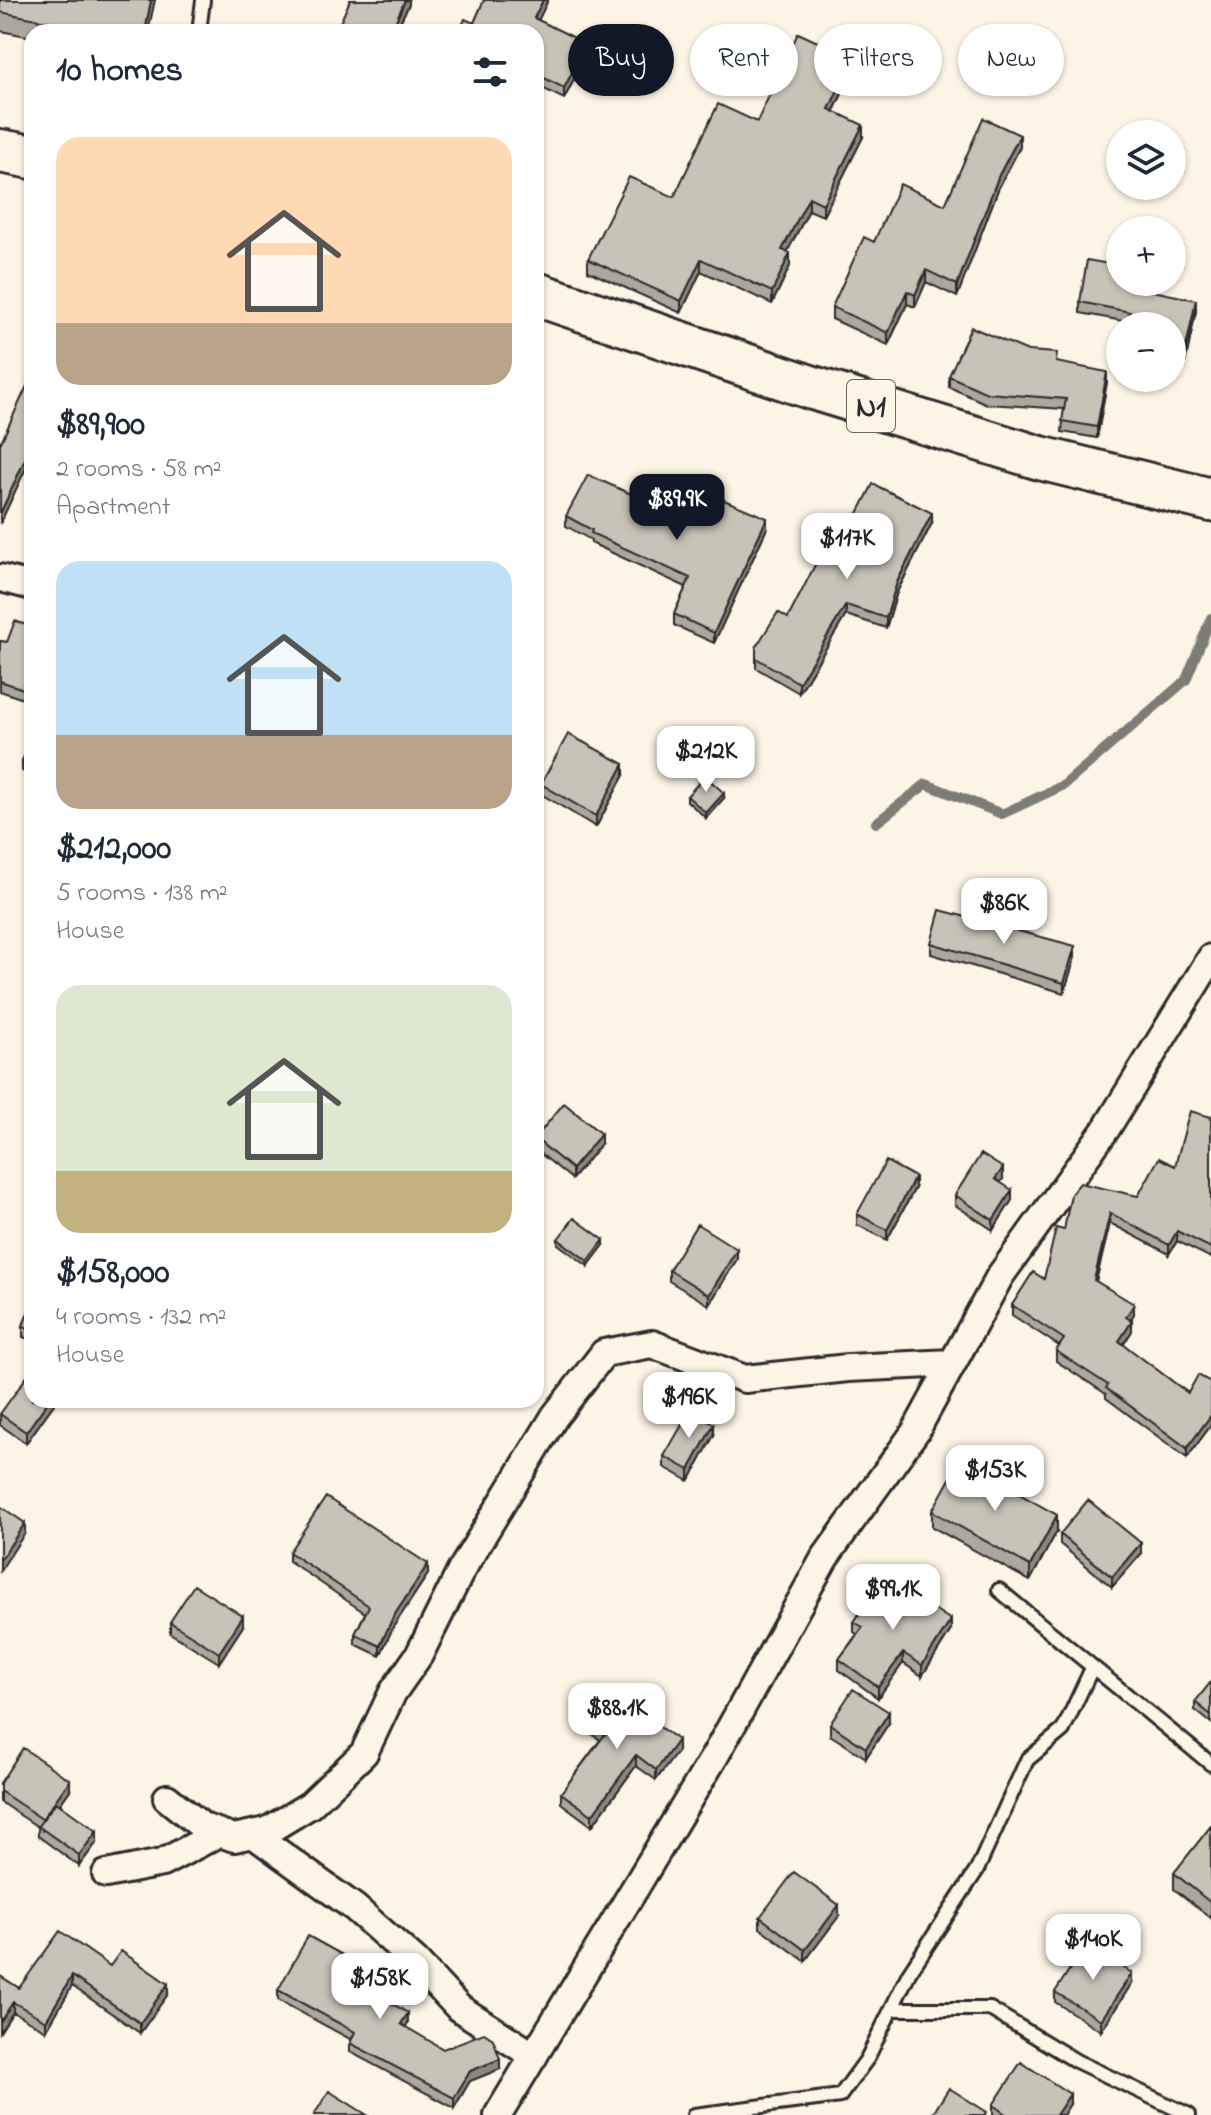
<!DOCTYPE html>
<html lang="en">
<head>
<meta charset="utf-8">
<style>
  :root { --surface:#fff; --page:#f6f6f7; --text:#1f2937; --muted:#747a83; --accent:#111827 }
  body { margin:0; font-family:"Indie Flower",sans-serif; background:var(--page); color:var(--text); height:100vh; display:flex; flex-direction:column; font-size:30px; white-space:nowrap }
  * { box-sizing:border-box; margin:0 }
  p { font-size:26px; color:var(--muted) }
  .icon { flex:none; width:44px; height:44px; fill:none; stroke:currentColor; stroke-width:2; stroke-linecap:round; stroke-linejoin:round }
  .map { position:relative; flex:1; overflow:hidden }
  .sheet { position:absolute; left:24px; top:24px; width:520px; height:1384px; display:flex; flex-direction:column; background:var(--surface); border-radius:24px; box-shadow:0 2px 6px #0004 }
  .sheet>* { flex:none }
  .hud { position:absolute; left:568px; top:24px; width:522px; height:72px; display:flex; gap:16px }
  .controls { position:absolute; left:1106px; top:120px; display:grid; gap:16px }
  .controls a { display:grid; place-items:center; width:80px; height:80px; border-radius:50%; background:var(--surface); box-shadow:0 2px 6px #0004; font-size:40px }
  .price { position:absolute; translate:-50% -68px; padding:0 18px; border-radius:16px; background:#fff; color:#222; font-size:26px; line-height:52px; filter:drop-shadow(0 2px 4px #0008) }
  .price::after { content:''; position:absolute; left:50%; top:48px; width:24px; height:18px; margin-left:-12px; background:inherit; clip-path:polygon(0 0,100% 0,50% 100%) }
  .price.selected { background:var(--accent); color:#fff }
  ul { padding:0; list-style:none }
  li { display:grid; align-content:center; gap:16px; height:424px; padding:0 32px }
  li span { display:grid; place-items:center; height:248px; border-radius:24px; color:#555 }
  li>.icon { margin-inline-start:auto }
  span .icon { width:144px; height:144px; fill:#fffc; stroke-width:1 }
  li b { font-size:34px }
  h2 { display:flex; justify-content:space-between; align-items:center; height:96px; padding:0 32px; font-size:34px }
  .tag { padding:0 28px; border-radius:36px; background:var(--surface); box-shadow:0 2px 6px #0004; font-size:28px; line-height:72px }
  .tag.selected { background:var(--accent); color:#fff }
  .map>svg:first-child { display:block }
</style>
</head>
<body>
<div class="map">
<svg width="1211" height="2115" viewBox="0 0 1211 2115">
  <rect width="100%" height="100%" fill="#fcf5e5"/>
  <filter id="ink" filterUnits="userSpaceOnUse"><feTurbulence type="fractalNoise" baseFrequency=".0125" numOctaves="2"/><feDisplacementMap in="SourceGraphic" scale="16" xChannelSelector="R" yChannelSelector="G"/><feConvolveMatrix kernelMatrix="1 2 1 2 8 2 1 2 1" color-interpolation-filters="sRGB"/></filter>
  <g filter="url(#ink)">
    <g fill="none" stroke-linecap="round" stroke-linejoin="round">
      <path stroke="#7d7b74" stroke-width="10" d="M876,823L926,784L1002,814L1064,785L1186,680L1211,618"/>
      <defs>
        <path id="service" d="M199,32L203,0
          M999,1590L1211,1764
          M892,2009H990L1076,2061L1189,2115
          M694,2115L840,2096L867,2059L909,1973L977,1870L1027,1760L1063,1730L1092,1668"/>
        <path id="minor" d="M0,578L32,586
          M167,1798L203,1827L234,1838L267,1831L310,1805L364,1753L393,1692L419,1655L462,1569L555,1416L604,1353L652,1344L745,1379L848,1368L952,1363
          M253,1834L355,1908L415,1961L459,2008L534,2056
          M106,1874L162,1863L219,1833
          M498,2115L716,1754L824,1559L915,1432L1000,1276L1106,1129L1211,958"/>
        <path id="primary" d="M0,151L32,157
          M536,294L813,388L1040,458L1211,500"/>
      </defs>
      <use href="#service" stroke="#2b2b2b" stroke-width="18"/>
      <use href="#minor" stroke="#2b2b2b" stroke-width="32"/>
      <use href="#primary" stroke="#2b2b2b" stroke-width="48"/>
      <use href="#service" stroke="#fcf5e5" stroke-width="12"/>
      <use href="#minor" stroke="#fcf5e5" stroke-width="26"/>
      <use href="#primary" stroke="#fcf5e5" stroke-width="42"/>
    </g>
    <path fill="#aca89d" stroke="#2b2b2b" stroke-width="2" d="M0,0L148,32H32V37L0,31Z
      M409,0V4L395,32H340V23Z
      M484,0H548L538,20L587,54L564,99L536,85V32L474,23Z
      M853,70L834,111L863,137L823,216L809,210L787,252L790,266L772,304L701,271L681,313L588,271V259L674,197L757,122Z
      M1020,147L999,187L957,297L926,282L915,307L907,304L888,345L832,319V307L874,242L945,205Z
      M1126,285L1196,311L1185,363L1172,360V326L1128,322L1080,313V302Z
      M1028,351L1107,382L1097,438L1062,432L1064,409L987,404L949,387V376Z
      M32,389V471L26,468L1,442Z
      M566,516L686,518L767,528L714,643L674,625V614L686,587L591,543V540L566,526Z
      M932,523L897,592L886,628L846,615L799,693L756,668V647L788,618L835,558Z
      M32,627V702L0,691V641L7,642Z
      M32,739V776L22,771V761Z
      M624,775L596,827L541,794V784Z
      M687,796L724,798L706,818L687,801Z
      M931,943L1075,957L1064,993L931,954Z
      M1211,1117V1258L1177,1241L1169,1254L1110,1223L1096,1281L1134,1314L1130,1320L1132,1331L1123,1345L1188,1393L1211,1382V1425L1187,1458L1106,1398V1394L1056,1361V1351L1059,1346L1012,1315V1305L1044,1279L1064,1230L1138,1196L1175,1166Z
      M536,1137L601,1144L572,1179L536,1150Z
      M1003,1179L1000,1182L1012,1200L993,1230L955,1205V1195Z
      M915,1188L887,1240L857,1225V1214Z
      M558,1239L604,1245L588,1266L558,1244Z
      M737,1259L709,1305L669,1281V1270Z
      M32,1303V1340L23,1337V1326Z
      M54,1400V1404L26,1443L0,1425V1414Z
      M714,1435L689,1481L664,1467V1456Z
      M932,1511L1057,1531L1030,1581L932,1527Z
      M1060,1534L1141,1554L1112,1587L1060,1544Z
      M289,1552L428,1574L393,1627L380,1656L355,1644V1634L365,1613L289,1561Z
      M170,1622L243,1626L219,1663L170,1633Z
      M854,1622L951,1630L922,1676L903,1663L878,1698L839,1670V1659L857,1634L854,1632Z
      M1211,1682V1723L1195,1710V1702Z
      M588,1721L678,1751L656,1780L636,1766L592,1826L561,1803V1793L600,1740L588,1731Z
      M889,1723L866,1758L830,1735V1724Z
      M0,1783L70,1790L60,1804L97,1842L79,1866L38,1836V1827L0,1802Z
      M1211,1826V1918L1174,1889V1873Z
      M839,1916L805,1961L760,1928V1917Z
      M110,1966L168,1994L140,2033L72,1986L46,2031L13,2012L0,2032V1976L19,1988Z
      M357,1972L353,1980L408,2023L405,2027L443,2049L500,2069L470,2081L454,2108L350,2052V2043L352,2040L278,2000V1990Z
      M1132,1983L1101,2031L1055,2002V1992Z
      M1070,2104L1063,2115H993V2105Z"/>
    <path fill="#8c8880" stroke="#2b2b2b" stroke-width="2" d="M151,0H155L148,32H145Z
      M405,0H409V4L395,32H391Z
      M543,0H548L534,29V18Z
      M587,44V54L564,99V88Z
      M853,58V70L829,121V109Z
      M863,125V137L823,216V204Z
      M1020,135V147L999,187L957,297V285L999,175Z
      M809,197V210L782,262V250Z
      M790,253V266L772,304V292Z
      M701,259V271L681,313V301Z
      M926,270V282L915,307V295Z
      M907,291V304L888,345V333Z
      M1196,300V311L1185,363V352Z
      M1107,372V382L1097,438V427Z
      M26,457V468L0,524V514Z
      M932,513V523L897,592L886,628V618L897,582Z
      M767,518V528L714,643V633Z
      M846,605V615L799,693V683Z
      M624,764V775L596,827V816Z
      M724,793V798L706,818V813Z
      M1075,946V957L1064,993V983Z
      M601,1134V1144L572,1179V1169Z
      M1003,1168V1179L995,1190V1179Z
      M915,1177V1188L887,1240V1230Z
      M1012,1190V1200L993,1230V1220Z
      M1110,1213V1223L1094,1289V1280Z
      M1177,1231V1241L1169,1254V1245Z
      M604,1240V1245L588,1266V1261Z
      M737,1249V1259L709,1305V1295Z
      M1134,1304V1314L1126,1327V1317Z
      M1132,1321V1331L1119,1351V1341Z
      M49,1400H54V1404L26,1443V1432Z
      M1211,1415V1425L1187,1458V1448Z
      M714,1424V1435L689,1481V1470Z
      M1057,1515V1531L1030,1581V1566Z
      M25,1523V1533L0,1571V1560Z
      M1141,1543V1554L1112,1587V1577Z
      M428,1564V1574L393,1627L380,1656V1646L393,1617Z
      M243,1616V1626L219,1663V1653Z
      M951,1620V1630L922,1676V1665Z
      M903,1653V1663L878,1698V1687Z
      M889,1712V1723L866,1758V1748Z
      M678,1740V1751L656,1780V1770Z
      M636,1755V1766L592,1826V1815Z
      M70,1780V1790L42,1830V1819Z
      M97,1831V1842L79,1866V1855Z
      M839,1905V1916L805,1961V1950Z
      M357,1963V1972L349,1987V1978Z
      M1132,1973V1983L1101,2031V2020Z
      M72,1976V1986L46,2031V2021Z
      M168,1984V1994L140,2033V2023Z
      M13,2002V2012L0,2032V2022Z
      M408,2013V2023L401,2034V2024Z
      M500,2059V2069L470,2081L454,2108V2098L470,2071Z
      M1070,2094V2104L1063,2115H1056Z"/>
    <path fill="#c8c3b7" stroke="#2b2b2b" stroke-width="2" d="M0,0H151L145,32H104L0,12Z
      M350,0H405L391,32H359L340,23Z
      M484,0H543L534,18L587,44L564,88L536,74V32H459L465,19L474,23Z
      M798,33L853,58L829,109L863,125L823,204L809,197L782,250L790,253L772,292L701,259L681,301L588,259L629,177L674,197L718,104L757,122Z
      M983,118L1020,135L999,175L957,285L926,270L915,295L907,291L888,333L832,307L864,237L874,242L900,184L945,205Z
      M1087,260L1120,266V282H1124V285L1196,300L1185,352L1172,349V326H1127L1130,312L1080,302Z
      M971,327L1028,351L1057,353L1056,362L1107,372L1097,427L1062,421L1066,399L987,393L949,376Z
      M27,386L32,389V460L26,457L0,514V441L1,442Z
      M588,475L686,518L698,489L767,518L714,633L674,614L690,578L591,533L592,530L566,516Z
      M873,484L932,513L897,582L886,618L846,605L799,683L756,658V647L778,612L788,618L822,551L835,558Z
      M15,621L32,627V692L0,681V641L7,642Z
      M568,734L624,764L596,816L541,784Z
      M32,739V765L22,761Z
      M705,776L724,793L706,813L687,796Z
      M940,910L1075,946L1064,983L931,943Z
      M564,1103L601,1134L572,1169L536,1139V1137Z
      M1190,1111L1211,1117V1248L1177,1231L1169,1245L1110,1213L1094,1280L1134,1304L1126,1317L1132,1321L1119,1341L1188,1393L1198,1375L1211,1382V1415L1187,1448L1106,1388L1108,1385L1056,1351L1064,1339L1012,1305L1033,1272L1044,1279L1056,1228L1064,1230L1071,1194L1080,1183L1138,1196L1159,1158L1175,1166Z
      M981,1154L1003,1168L995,1179L1012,1190L993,1220L955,1195Z
      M886,1161L915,1177L887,1230L857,1214Z
      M574,1218L604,1240L588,1261L558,1239Z
      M697,1224L737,1249L709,1295L669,1270Z
      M32,1303V1329L23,1326Z
      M28,1375L32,1378V1400H49L26,1432L0,1414Z
      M690,1411L714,1424L689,1470L664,1456Z
      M960,1461L1057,1515L1030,1566L932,1511Z
      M326,1497L428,1564L393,1617L380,1646L355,1634L369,1606L289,1552Z
      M1088,1500L1141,1543L1112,1577L1060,1534Z
      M0,1506L25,1523L0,1560Z
      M883,1576L951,1620L922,1665L903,1653L878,1687L839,1659L863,1627L854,1622Z
      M194,1585L243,1616L219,1653L170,1622Z
      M1211,1682V1715L1195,1702Z
      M853,1689L889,1712L866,1748L830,1724Z
      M609,1691L678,1740L656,1770L636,1755L592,1815L561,1793L606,1733L588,1721Z
      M23,1748L70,1780L42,1819L0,1791V1783Z
      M56,1802L97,1831L79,1855L38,1826Z
      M1211,1826V1903L1174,1873Z
      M794,1872L839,1905L805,1950L760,1917Z
      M60,1931L110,1966L121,1951L168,1984L140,2023L72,1976L46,2021L13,2002L0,2022V1976L19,1988Z
      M308,1936L357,1963L349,1978L408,2013L401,2024L443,2049L484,2033L493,2039L500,2059L470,2071L454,2098L350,2043L355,2032L278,1990Z
      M1086,1944L1132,1973L1101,2020L1055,1992Z
      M1021,2062L1070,2094L1056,2115H1007L993,2105Z
      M949,2088L987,2112L985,2115H932Z
      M329,2091L367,2115H314Z"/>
  </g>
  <g text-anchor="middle" stroke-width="7" stroke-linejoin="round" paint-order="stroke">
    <rect fill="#fcf5e5" stroke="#6a6863" stroke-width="2" x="847" y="380" width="48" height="52" rx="6"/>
    <g font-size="30" font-weight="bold" fill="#2b2b2b">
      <text x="871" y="416">N1</text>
    </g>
  </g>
</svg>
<div class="controls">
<a><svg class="icon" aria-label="layers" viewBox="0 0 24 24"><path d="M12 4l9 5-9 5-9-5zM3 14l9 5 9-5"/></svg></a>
<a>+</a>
<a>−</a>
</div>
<b class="price selected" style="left:677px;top:542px">$89.9K</b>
<b class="price" style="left:847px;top:581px">$117K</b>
<b class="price" style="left:706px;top:794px">$212K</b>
<b class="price" style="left:1004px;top:946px">$86K</b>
<b class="price" style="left:689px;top:1440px">$196K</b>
<b class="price" style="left:995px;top:1513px">$153K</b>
<b class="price" style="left:893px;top:1632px">$99.1K</b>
<b class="price" style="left:617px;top:1751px">$88.1K</b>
<b class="price" style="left:1093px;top:1982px">$140K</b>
<b class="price" style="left:380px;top:2021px">$158K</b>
<div class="hud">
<a class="tag selected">Buy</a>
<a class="tag">Rent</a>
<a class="tag">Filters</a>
<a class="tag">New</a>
</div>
<section class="sheet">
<h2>10 homes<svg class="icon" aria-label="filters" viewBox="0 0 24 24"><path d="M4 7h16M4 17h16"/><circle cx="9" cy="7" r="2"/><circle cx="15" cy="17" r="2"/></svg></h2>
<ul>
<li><span style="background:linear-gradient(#ffd9b3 75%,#b9a48a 0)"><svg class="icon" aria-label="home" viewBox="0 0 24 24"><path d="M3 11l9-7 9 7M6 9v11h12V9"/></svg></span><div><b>$89,900</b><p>2 rooms · 58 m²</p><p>Apartment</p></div></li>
<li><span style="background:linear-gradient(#bfe0f5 70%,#b9a48a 0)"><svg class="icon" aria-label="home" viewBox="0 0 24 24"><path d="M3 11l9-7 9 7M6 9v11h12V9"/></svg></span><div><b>$212,000</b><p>5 rooms · 138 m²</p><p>House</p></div></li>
<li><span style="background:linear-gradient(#dfe7d0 75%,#c2b280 0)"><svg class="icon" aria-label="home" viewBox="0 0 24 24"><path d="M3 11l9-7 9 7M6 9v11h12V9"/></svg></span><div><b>$158,000</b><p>4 rooms · 132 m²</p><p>House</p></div></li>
</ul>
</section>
</div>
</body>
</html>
